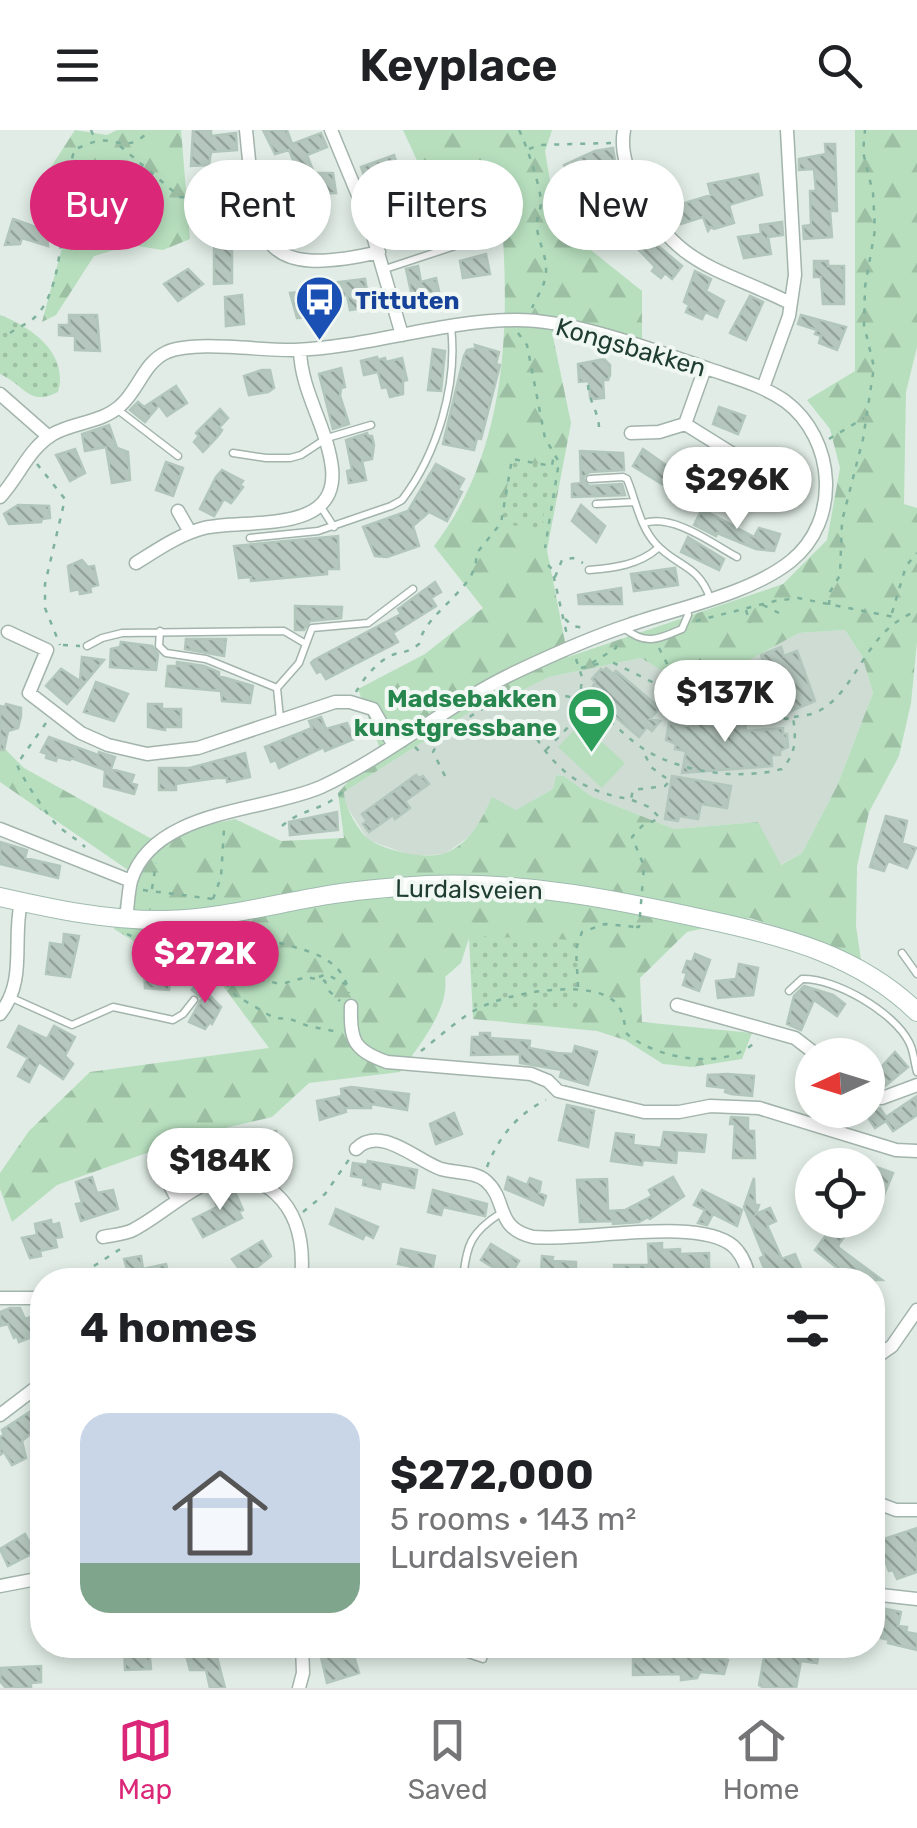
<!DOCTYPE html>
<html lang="en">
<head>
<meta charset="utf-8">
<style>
  :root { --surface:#fff; --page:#f6f6f6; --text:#202124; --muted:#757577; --line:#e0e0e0; --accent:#db2777 }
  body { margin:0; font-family:Rubik,sans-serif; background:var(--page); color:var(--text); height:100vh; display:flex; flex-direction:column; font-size:38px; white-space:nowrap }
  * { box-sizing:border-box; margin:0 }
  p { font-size:32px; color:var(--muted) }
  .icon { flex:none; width:55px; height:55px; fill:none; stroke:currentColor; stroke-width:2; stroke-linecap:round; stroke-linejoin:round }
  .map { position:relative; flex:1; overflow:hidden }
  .sheet { position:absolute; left:30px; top:1138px; width:855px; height:390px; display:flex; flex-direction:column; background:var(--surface); border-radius:40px; box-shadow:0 5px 15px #0003 }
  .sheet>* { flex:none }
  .hud { position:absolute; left:30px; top:30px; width:858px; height:90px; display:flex; gap:20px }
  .needle { width:65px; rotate:266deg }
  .controls { position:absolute; left:795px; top:908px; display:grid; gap:20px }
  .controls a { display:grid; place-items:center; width:90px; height:90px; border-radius:50%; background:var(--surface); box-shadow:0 5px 15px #0003; font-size:50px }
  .price { position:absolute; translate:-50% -85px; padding:0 22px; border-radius:35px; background:#fff; color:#222; font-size:32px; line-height:65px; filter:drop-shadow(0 2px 5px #0008) }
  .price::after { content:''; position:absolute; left:50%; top:60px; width:30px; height:22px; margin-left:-15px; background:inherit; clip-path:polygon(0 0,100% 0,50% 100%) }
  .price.active { background:var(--accent); color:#fff }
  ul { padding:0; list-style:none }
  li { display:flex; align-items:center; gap:30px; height:250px; padding:0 50px }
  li+li { border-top:2px solid var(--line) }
  li span { display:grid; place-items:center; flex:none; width:280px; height:200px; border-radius:30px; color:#555 }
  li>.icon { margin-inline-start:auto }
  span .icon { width:120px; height:120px; fill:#fffc; stroke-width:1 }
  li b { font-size:42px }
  h2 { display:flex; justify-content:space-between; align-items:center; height:120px; padding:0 50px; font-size:42px }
  .tag { padding:0 35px; border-radius:45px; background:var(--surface); box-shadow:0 5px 15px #0003; font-size:35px; line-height:90px }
  .tag.active { background:var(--accent); color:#fff }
  header { display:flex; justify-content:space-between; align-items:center; height:130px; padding:0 50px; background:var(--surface); font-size:45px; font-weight:600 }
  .dock { display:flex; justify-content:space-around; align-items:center; height:140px; border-top:2px solid var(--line); background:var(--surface); font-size:28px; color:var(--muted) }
  .dock a { display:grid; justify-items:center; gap:5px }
  .dock .active { color:var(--accent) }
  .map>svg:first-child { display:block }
</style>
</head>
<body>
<header><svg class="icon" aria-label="menu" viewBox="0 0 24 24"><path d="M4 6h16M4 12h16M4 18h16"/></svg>Keyplace<svg class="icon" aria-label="search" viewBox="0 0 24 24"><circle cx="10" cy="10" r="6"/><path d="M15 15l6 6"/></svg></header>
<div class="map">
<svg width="917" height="1558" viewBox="0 0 917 1558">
  <defs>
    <pattern id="forest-firs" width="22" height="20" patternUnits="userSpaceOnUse" patternTransform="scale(2.5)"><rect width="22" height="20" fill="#b7dfbe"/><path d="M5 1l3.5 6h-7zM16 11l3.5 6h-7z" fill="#9dc0a4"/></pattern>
    <pattern id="park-dots" width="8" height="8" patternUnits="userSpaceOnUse" patternTransform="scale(2.5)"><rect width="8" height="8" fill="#b7dfbe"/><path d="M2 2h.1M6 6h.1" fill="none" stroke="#9dc0a4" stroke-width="1.8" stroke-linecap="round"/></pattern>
    <pattern id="building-back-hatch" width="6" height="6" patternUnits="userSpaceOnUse" patternTransform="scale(2.5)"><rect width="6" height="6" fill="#b5c7be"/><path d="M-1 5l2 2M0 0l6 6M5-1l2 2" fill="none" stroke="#93a39b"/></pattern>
  </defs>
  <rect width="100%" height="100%" fill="#e0ece5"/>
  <path fill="#cedcd4" d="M845,500L862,526L873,563L837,656L802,723L780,735L757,692L674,699L591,666L564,646L556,645L553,659L515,681L492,668L474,703L445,724L413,726L368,710L344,672V662L500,563L519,562L549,547L641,528L664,542L729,541L799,503Z"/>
  <path fill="#b7dfbe" d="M581,593L625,633L602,658L558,617Z"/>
  <path fill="url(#forest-firs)" fill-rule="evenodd" d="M75,0L107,5L117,0H181L190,109L163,120L131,115L94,126L56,185L42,192L62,118L51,37Z
    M403,0H552L545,21L557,93L642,161V227L552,202L571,293L547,420L568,527L783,454L827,410L840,338L830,299L807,270L855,241V0H917V217L906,262L904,374L917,378V512L911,573L899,626L869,682L857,736L856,796L861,830L801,804L750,788L687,802L640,848L642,892L752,903L742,929L692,937L663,934L625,910L597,901L473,889L469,808L461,833L445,847C450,879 418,917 400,942L309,953L272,987L200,1004L57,1055L12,1092L0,1059V1043L29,1001L90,942L269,918L215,845L183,841L114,799L128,740L0,652V614L24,638L150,708L235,689L281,711L344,708L338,663L379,616L358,559L425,524L483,478L434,416C517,308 510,165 497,37H420ZM845,500L862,526L873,563L837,656L802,723L781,735L758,692L674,699L591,666L564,646L556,645L553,659L516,680L492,667C481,690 472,711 448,722C430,731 386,721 370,710C359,703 344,676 344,662L500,563L519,562L549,547L641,528L664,542L705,546L729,541L799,503Z"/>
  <path fill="url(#park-dots)" d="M0,185C32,197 69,224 58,262C29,277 25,255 0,244Z
    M512,329L552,336L541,400L501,393Z
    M471,806L578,810L582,879L474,881Z"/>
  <path fill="url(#building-back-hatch)" stroke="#b2c6bc" stroke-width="2.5" d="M193,0H211V6L236,3L237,20L211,22L209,35L191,36Z
    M263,0H287L292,14L321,3L327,17L307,25L314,43H333L336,63L311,64L305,43L284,51L289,69L274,74L264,48L296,37L289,20L275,24Z
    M825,14H835L837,81H830L832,107L804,109L803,96L811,95L810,61H816L814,39L799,40V29L826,24Z
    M613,18L615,31L588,33L592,42L572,52L564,35L595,21Z
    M394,25L401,47L375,56L371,46L365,48L361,37Z
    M480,39L488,78L462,84L464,94L450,98L446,82L453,80L452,71L461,69L459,60L466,59L464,52L469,50L467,42Z
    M758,44L762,65L729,75L734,93L714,99L711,97L708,101L703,87L681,94L675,76L711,65L708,54Z
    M627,62L635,76L621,83L626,93L619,98L621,104L611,109L607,102L603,104L595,88L615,78L611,71Z
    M13,89L47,101L48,116L22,108L20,114L5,115Z
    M782,92L783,105L768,107L771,124L744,128L738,107L761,104L760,95Z
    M650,109L682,136L672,149L665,143L661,148L652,141L655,137L638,119Z
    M232,110V153L214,154V111Z
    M486,124L490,144L463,148L460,131Z
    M814,131H828V136H844V174H823L821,147H814Z
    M418,136L421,152L436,148L439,161L431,163L432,169L413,171L406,139Z
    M188,139L203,154L178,171L164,154Z
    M695,141L711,149L706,161L724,171L717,187L705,182L702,189L686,182L689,175L684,172Z
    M365,149L370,177L350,180L347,165L332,167L330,153Z
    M322,161L323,180L312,181V187L297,188L290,163Z
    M242,165L244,194L226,196L225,167Z
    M750,166L763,172L746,210L730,203Z
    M69,185H97L100,221L75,220V206L59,205V195H69Z
    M801,185L846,197L837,220L819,213L821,206L815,204L817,200L798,194Z
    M475,215L499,222L496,234L500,235L481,309L477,308L474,320L443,314L464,226L467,220L476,218Z
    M433,219L445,221L441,261L428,260Z
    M377,227L378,230L385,228L386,232L402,228L407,250L403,251V264L390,267L387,257L382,258L378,242L364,245L361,231Z
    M604,229L610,235V245L608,250H603L604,268L594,269L590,267L589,251L579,252L578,234Z
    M341,238L345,257L341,258L340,266L349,294L333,299L319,244Z
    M262,240H270L274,258L268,262L249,265L244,246Z
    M176,256L187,273L167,286L159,275L145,292L130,280L138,272L144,277Z
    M719,277L745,286L738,304L713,294Z
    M220,279L228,288L219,298L222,300L218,306L203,322L194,312L199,306L196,303Z
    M109,295L117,318L128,322L130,350L112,353L106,317L85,321L82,304Z
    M367,303L368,306H372L374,315L372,329L362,331L366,350L349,353L347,341L352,340L346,310Z
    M75,319L85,343L70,351L56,325Z
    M643,319L679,344L670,359L633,336Z
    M580,321L623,323L624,340L589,342L583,348L589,356L622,354L625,365L572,367V354L581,353Z
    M166,332L183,338L173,366L156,360Z
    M712,332L721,346L732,353L721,369L710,362L714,355L706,350L703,354L695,340Z
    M436,334L464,349L458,360L462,362L447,391L429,382L413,396L419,416L387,427L375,426L363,397L408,381Z
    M222,340L243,351L240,355L243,357L231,373L224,369L214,386L200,379L216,347Z
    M756,342L778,347L774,366L768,365L767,369L750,365Z
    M18,375L49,376L50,388L42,389L41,392L9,394L4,384Z
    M581,375L605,396L596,412L572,391Z
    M702,379L754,407L759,398L780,404L774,421L756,419L717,403L716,406L694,395Z
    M338,406L339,439H327V444L251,451V447L239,448L234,416Z
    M688,407L724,429L719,440L681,422Z
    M82,430L88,437L94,436L98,455L90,457L91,462L80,464L79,459L71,461L68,436Z
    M675,438L678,455L634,461L631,444Z
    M435,452L441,462L431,468L436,476L393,503L398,512L326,549L321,541L317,543L311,533L314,530L401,484L398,479Z
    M621,458L622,474H579L578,465Z
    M295,476L342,477L341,488L310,491L304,500H295Z
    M186,509H226L224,526L185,519Z
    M121,512L152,516L158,524L156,540L110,537L111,519L120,517Z
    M781,517L784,526L797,521L815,571L779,586L761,525Z
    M82,527L104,530L67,574L46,556L61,539L80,551Z
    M177,532L204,536L219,542V546L253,556L250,573L222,571L221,561L166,556L168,536H177Z
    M606,538L613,544L616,541L660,578L650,589L660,591L652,601L647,597L639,607L593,568L598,563L592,558L595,552L592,549L601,539L604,541Z
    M96,552L128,564L114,591L84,582Z
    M6,574L21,578V586L18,598L8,601L4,620H0V576L5,577Z
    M148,574H162V579H181V597H165V600L148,597Z
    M693,584L706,586L705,596L731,600L730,586L745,584L746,601L783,598V604H787L788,617L780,621V625H771L772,636L682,643L686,621L675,619L676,614L666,610L669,593L690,596Z
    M321,587L326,599L347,593L354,609L325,621L324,617L279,638L276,630L271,632L265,617L312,598L309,591Z
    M49,607L98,625L99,622L115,627L111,639L134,645L131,653L137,655L134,664L104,656L105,640L71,628L70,630L57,627L56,631L46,628L47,624L41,622Z
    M245,623L250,647L227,652V648H217L181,653L176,654V660H159V638H190Z
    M416,645L419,648L423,646L429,654L405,671L410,678L395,689L393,685L369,702L363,694L367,691L362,684Z
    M672,646L731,656L727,678L701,674L698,689L679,686L678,691L665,689Z
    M337,682L338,700L290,705L289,692Z
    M886,686L907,691L902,713L916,718L907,738L888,731L884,741L870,737Z
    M0,712L27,720L25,728L60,736L58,748L0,734Z
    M64,804L79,806L70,847L46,844L50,813L63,815Z
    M695,824L710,830L699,861L683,855L687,843L683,842L687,831L692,832Z
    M739,834L758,838L753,865L718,868L716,851L736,849Z
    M144,838L171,842L169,860L145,858Z
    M200,848L211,856L207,863L221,877L212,894L210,892L205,899L189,892L202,868L192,860Z
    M804,856L833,865L845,874L837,886L814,870L801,900L787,894L794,866Z
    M19,896L47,909L54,896L75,907L65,926L73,934L63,949L39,932L29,952L18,946L28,928L8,917Z
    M480,903H490V908L530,911L529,918L557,923L573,924L575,916L597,922L588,955L560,947L562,940L520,933V924L471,925L472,907H480Z
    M895,922L908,937L885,956L875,944Z
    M727,944L754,946L752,966L731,964L725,962L726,958L707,956L708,945Z
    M351,957L409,964L407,980L371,974V978H345L346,982L320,990L317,971L342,966L341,959Z
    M917,966V985L893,1001L886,991L875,998L865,983L880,978L886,987Z
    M567,975L594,981L588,1017L559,1010Z
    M454,983L462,1004L436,1014L430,994Z
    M731,987L748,988V1001H754L755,1028H733L735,994H730Z
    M276,1001L279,1024L265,1027L263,1020L241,1022L238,1010Z
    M664,1002L706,1005L704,1022L677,1020L676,1033L643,1030L642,1035L611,1031L616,1003L634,1005L633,1015L661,1018Z
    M192,1014L200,1028L174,1043L164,1041L160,1032Z
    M368,1031L417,1040L414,1058L381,1051L380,1059L363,1055L364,1048L351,1046L353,1033L367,1035Z
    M868,1034L893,1043L884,1065L868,1059Z
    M92,1047L97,1063L113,1060L118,1079L81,1091L76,1074L82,1073L76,1052Z
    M508,1047L527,1055L530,1048L541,1052L539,1063L546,1066L543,1075L505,1059Z
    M673,1047L684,1066L650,1089L648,1087L639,1092L613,1094V1091L580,1092L577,1050L607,1049L608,1081L625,1080L652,1066L649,1060Z
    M754,1048L755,1075H759L756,1084L770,1078L776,1091L767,1095L782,1129L795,1124L801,1138L781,1146L782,1150H769L760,1128L764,1126L744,1077Z
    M233,1057L243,1080L239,1082L242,1088L203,1107L193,1089L217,1077L213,1062Z
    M433,1060L487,1074L485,1086L443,1077L441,1085L428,1082Z
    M702,1060L742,1080L737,1096L713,1084L707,1095L698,1093L705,1080L694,1075Z
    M336,1079L378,1097L373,1108L365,1104L363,1109L330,1094Z
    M51,1090L52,1095L59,1093L62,1107L55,1108L57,1117L40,1121L41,1126L30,1128L22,1108L37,1105L35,1094Z
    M835,1093L847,1103L838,1115L839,1118L882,1150H852L815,1120Z
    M262,1111L271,1126L245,1147L232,1129Z
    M662,1113V1120L680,1119V1124L709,1123V1140L651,1144L652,1150L615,1149L614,1135H649L648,1114Z
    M491,1114L519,1131L509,1147L481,1130Z
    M401,1119L435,1126L432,1141L398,1134Z
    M141,1126L143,1139L166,1134L170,1150H130L124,1129Z
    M542,1126L553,1127L552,1131L576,1132V1140H582V1150H554V1146L541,1145Z
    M10,1178H20L25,1189L39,1184L42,1203L19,1212L17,1206L14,1208L8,1194L0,1196V1182Z
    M34,1279L42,1294L22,1311L26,1328L12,1335L4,1322L0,1325V1307L4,1305L2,1300Z
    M917,1398V1442L897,1449L893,1440L889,1441L881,1421L872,1425V1413Z
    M25,1404L35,1422L8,1436L0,1419Z
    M886,1479L901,1482L898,1496L907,1497L906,1502L917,1504V1520L888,1513L889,1510L881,1508Z
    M189,1515H234L235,1519L216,1523L225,1558H210L206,1540H190L187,1529L192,1527Z
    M786,1515H820L817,1533L801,1531L796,1558H764L759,1555L765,1522L785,1525Z
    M135,1516V1519L149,1518L151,1539L125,1540L124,1517Z
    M342,1522L344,1529L354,1526L359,1543L327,1553L321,1527Z
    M641,1523H658V1528L698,1525L728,1530L724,1544L700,1542L697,1548L681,1550V1544L633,1545V1528H641Z
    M41,1536V1552L31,1553V1558H6L0,1551L1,1538Z"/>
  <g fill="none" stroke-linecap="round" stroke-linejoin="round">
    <defs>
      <path id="lane" d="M385,139L455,116
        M118,280L178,326
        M233,323L266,328H290L301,325L327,308L371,295
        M590,349L623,347L627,349C636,371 640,397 656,414C677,437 698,434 710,468
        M596,374L634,372
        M321,377L334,397
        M644,393C674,384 711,413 737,427
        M250,408L318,401L391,376L402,370C437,324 458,255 451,197
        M589,440C614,438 639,435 658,418
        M624,498C646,516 659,509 682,499L688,485L687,477
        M160,501L159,516L166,523L206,529L277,558
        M306,514L312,498L368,493L413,459
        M87,516L102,508L122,503L284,501L306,514L299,533L277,558L280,589
        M902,823L917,844
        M789,861L802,849C835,848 894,882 909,912C914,921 914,932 917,942
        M12,868L72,895L113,877L173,890L183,884L194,870
        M463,1150C466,1115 471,1102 501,1083
        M441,1515L483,1529L485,1515
        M769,1515V1516"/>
      <path id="street" d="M246,0C257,107 253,151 379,122
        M331,0L369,92L402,205
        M624,0C620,21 627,41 637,60C677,138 718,137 790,173
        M763,258L789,186L795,145L787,0
        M0,264L49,307
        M685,294L746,332
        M631,303L659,302L685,294L705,238
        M0,367C19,347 28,319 53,304C74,292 101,293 120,276C139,260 143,233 167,222C196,210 262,221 295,220C369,217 440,191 514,190C572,189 653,220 709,239C735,248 762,255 785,271C836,309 841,391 791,431C750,464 678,478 629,495C592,507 554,524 518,541C449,573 390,625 321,657C264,682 153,679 131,751C128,763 128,776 126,788
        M178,381L190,402
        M136,433C157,420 180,404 204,398C246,388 339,406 332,338C327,296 301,262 300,220
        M8,502L47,520L29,563L81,603L108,615L147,624L198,618L335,572H350L373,579L393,614
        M0,699L131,751
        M677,875L795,908L817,925
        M351,876C350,910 353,920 387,932L531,944L548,951L558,961L644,982H679L710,976L759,978L896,1020L917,1021
        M0,884C27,850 12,811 21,772
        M868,968H882L917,955
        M356,1019C380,994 417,1031 441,1039C455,1043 474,1041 486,1051C508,1070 494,1098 533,1107C581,1112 698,1086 733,1116C743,1125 747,1137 750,1150
        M167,1050L177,1069
        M103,1107C113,1105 125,1104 133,1100C178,1077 224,1017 276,1064C300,1086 304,1120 301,1150
        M0,1168H42
        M872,1230L892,1216L917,1180
        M0,1285L42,1253
        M872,1371L896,1380H917
        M0,1456L42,1448
        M872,1464L917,1469
        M299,1558L303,1543L302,1515"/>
      <path id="secondary" d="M0,767C53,779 110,791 165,790C218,789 270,775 322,766C357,760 392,757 428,755C525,751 618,770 713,791C787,807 861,827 917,882"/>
    </defs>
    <use href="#lane" stroke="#a2b4ac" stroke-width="9"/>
    <use href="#street" stroke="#a2b4ac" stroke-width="15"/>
    <use href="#secondary" stroke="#a0bbaf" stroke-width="20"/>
    <path stroke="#7eb29c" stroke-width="2.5" stroke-dasharray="5 8" stroke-linecap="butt" d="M91,0L96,12
      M519,0C526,13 542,61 541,74C540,83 536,88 537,97C538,112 547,125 546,142C545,157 537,166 532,178
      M120,16L180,67L194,69L240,54
      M529,19L539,15L611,13
      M10,203C18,197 30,193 36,186C69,153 59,61 75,19C82,17 91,12 98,11C119,8 127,24 150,0
      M518,203L527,215L545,308L559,332L545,418
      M588,255C589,271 598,281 599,297
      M829,309L864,288
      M37,334L65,369L45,454V478L60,515
      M548,435L552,439L567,505
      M555,447L562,430L573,428L583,433
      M763,475L779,483
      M829,475L830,462L840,445L842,391L863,309L874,237L864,195L865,157L875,100L873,63L863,22L865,0
      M746,480L750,493
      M892,483L906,436L917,423
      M565,489L573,496L584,498
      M696,491L775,471L798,468L899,488
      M63,515L80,516
      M659,518L678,555L680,565
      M576,529L582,547L580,568
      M592,533L616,518L617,513
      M581,538L606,532
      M356,562C363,549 376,533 390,526C403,520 405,525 419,514C425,481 480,458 476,424L501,393L512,329L552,336L554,323
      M511,572L524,569
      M794,587C801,586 811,585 817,582C859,561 863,501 917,481
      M46,593L17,634C18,642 50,690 58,696C67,704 77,709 85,717
      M537,609C560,645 590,664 631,669L633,660L665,656L670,651L651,637L643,621
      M415,617L422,624
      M546,620L575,590L592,579
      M445,646L433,622C440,606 488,569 506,572C510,572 517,577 520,579C532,574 543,565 556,565C596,566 616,603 647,621C685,643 739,650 782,639C797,622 796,608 793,587L786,589L701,564L680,566L606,529
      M632,670L649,677L660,688L642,696L632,707L644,736L643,749
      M282,696C304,677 325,681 344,660
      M152,759L156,733
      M143,760L213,769
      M213,769L221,747L224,699
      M243,799C278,821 340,813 349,863
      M127,804L168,824L188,839L234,844L281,854L307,847L325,851L328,860L340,871
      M218,842L235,865L274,888L290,889L308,896L339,902
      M319,847L326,844L347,855
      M578,857L576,819L582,802L605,794L636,797
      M421,921C439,907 457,890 477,879C506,863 595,846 618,875C624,884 624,894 627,904C658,930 730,942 758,909
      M487,1037C498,1008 517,984 546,970
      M303,1082L325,1064L350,1028
      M72,1150L125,1116"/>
    <use href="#lane" stroke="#fff" stroke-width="6"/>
    <use href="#street" stroke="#fff" stroke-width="12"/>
    <use href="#secondary" stroke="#fff" stroke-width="18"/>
    <path stroke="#7eb29c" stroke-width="2.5" stroke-dasharray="5 8" stroke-linecap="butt" d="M636,797H639L643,749"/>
  </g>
  <defs>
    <symbol id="bus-pin" viewBox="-11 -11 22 30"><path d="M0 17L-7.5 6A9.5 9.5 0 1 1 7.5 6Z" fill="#1a4fb4" stroke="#f1f8f4"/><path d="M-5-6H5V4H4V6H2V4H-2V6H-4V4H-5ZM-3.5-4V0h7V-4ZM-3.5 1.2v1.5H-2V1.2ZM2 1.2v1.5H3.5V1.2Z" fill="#fff"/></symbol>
    <symbol id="stadium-pin" viewBox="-11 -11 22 30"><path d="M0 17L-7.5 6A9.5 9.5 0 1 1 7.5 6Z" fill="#2e9e5b" stroke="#f1f8f4"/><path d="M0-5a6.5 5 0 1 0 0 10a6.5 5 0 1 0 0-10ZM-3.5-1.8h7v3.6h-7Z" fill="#fff"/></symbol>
  </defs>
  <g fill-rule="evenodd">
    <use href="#bus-pin" x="292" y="142" width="55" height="75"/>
    <use href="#stadium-pin" x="564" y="554" width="55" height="75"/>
  </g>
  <g text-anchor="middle" stroke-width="8" stroke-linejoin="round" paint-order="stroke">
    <g font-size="25" font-weight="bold" fill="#164399" stroke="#f1f8f4" text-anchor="start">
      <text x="355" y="179">Tittuten</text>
    </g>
    <g font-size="25" fill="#1f3d32" stroke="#f1f8f4">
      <text transform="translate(631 217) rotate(16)" y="9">Kongsbakken</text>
      <text transform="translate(469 759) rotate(1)" y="9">Lurdalsveien</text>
    </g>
    <g font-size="25" font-weight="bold" fill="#27864d" stroke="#f1f8f4" text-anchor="end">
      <text x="557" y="577">Madsebakken<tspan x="557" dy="29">kunstgressbane</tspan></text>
    </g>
  </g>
</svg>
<div class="controls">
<a><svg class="needle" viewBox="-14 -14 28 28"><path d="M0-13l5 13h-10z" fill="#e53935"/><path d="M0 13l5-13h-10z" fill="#757577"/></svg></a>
<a><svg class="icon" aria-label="locate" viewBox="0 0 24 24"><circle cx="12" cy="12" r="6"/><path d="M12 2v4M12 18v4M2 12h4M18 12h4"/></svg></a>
</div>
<b class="price" style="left:737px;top:402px">$296K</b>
<b class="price" style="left:725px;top:615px">$137K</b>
<b class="price active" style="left:205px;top:876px">$272K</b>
<b class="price" style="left:220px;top:1083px">$184K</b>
<div class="hud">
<a class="tag active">Buy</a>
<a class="tag">Rent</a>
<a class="tag">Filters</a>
<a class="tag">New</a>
</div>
<section class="sheet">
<h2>4 homes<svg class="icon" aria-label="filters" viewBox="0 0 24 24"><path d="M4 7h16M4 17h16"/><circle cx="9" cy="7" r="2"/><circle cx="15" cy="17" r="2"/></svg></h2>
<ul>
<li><span style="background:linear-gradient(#c9d6e8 75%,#7fa58c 0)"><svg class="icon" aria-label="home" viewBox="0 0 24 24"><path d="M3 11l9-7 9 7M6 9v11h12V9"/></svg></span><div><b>$272,000</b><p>5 rooms · 143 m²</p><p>Lurdalsveien</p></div></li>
</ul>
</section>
</div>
<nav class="dock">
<a class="active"><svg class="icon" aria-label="map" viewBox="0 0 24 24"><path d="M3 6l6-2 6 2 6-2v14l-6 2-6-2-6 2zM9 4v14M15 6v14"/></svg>Map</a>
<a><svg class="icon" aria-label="saved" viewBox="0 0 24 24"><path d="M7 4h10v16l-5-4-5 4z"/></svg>Saved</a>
<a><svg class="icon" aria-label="home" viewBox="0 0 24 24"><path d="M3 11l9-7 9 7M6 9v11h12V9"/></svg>Home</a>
</nav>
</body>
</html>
